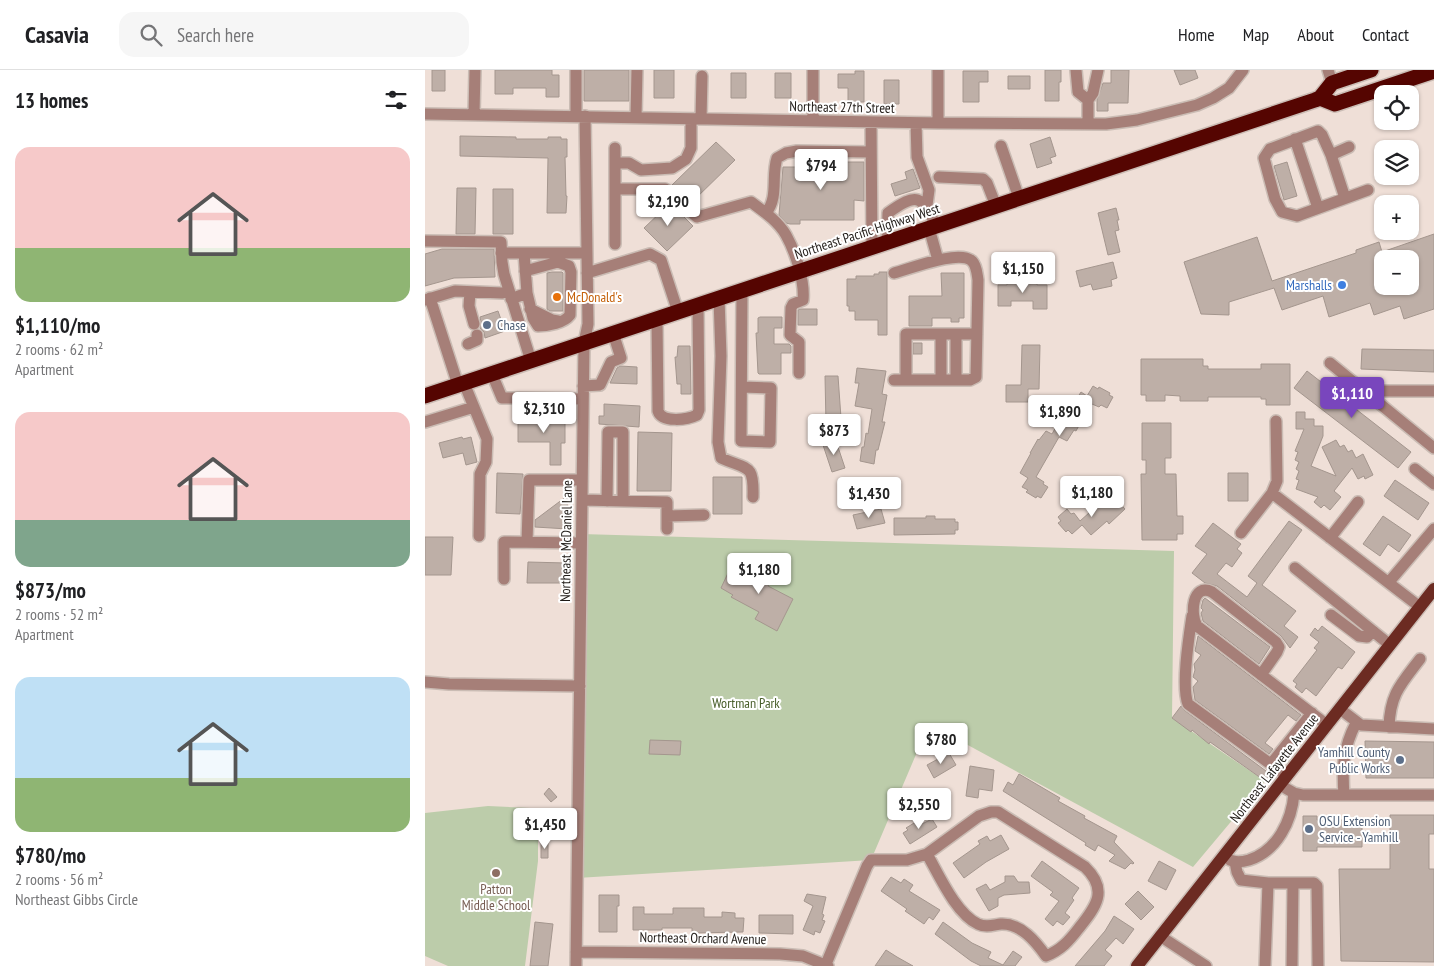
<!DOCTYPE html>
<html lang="en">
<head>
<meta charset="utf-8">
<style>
  :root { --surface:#fff; --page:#f6f6f6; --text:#202124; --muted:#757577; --line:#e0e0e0; --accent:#7946bd }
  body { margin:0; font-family:"PT Sans Narrow",sans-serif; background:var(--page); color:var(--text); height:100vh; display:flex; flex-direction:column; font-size:19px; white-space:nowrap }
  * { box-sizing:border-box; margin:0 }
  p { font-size:16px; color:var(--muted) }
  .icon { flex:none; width:28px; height:28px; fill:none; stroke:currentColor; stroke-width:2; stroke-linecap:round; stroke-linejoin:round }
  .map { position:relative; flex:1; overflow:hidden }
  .panel { display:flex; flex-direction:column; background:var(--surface); width:425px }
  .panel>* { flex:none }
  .fabs { position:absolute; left:949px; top:15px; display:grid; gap:10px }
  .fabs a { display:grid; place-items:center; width:45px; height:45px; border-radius:10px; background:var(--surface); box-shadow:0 1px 4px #0004; font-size:25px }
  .price { position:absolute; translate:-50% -42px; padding:0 11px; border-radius:5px; background:#fff; color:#222; font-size:16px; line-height:32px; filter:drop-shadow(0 1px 2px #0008) }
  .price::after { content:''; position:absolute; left:50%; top:30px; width:15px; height:11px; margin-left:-8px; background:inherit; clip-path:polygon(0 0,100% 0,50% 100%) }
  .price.active { background:var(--accent); color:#fff }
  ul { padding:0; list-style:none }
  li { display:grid; align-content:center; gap:10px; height:265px; padding:0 15px }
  li span { display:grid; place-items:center; height:155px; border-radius:15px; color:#555 }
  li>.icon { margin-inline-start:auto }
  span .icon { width:90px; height:90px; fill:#fffc; stroke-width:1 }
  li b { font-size:21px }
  h2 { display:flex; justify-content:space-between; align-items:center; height:60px; padding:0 15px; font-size:21px }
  header { display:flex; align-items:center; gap:30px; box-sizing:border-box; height:70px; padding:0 25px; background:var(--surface); border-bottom:1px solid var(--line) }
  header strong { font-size:24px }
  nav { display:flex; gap:28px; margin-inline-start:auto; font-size:18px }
  .search { width:350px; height:45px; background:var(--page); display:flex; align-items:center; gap:12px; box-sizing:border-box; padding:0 18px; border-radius:15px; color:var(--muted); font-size:19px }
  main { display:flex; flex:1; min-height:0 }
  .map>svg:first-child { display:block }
</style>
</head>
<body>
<header>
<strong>Casavia</strong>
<div class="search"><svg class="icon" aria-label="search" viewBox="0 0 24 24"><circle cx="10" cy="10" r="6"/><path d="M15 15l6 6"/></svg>Search here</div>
<nav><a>Home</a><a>Map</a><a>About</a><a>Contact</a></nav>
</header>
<main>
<section class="panel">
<h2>13 homes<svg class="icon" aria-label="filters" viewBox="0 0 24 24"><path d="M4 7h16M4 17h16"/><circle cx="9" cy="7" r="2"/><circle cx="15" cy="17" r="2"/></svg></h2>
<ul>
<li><span style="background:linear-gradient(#f6c9c9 65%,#8fb573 0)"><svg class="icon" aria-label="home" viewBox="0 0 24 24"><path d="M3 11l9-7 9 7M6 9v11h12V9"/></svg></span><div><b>$1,110/mo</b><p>2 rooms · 62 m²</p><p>Apartment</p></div></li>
<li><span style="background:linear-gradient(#f6c9c9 70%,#7fa58c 0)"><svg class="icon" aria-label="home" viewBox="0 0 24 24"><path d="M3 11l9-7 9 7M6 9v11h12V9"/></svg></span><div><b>$873/mo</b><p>2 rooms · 52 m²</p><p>Apartment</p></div></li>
<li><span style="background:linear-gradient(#bfe0f5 65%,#8fb573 0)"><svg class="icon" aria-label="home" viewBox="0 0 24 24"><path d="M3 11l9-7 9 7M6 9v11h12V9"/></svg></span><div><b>$780/mo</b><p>2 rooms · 56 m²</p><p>Northeast Gibbs Circle</p></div></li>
</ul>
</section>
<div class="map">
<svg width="1009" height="896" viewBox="0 0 1009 896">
  <rect width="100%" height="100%" fill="#efdfd7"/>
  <path fill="#bcccaa" d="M156,464L749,481L747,648L840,711L768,797L504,654L446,790L152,808Z
    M63,736L105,738L113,748V791L100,896H23L0,886V743Z"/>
  <path fill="#beafa7" stroke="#a4968e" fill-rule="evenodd" d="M7,0H20V21H7Z
    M70,0H127V5H134V27H121V18H88V24H70Z
    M159,0H204V31H159Z
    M229,0H249V28H229Z
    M620,0H636V12H634V31H620Z
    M686,0H704L703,33H683V41H672V30L678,13H686Z
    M749,0H770L773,8L755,15Z
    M430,1H439V32H423V18H413V4H430Z
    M538,1H563V12H554V32H538Z
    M306,3H321V28H306Z
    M350,3H366V28H350Z
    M583,6H605V19H583Z
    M459,10H474V34H459Z
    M35,66L91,67V69H123V67H136V69H142V87H140L141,126H142L141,143H122L123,88L35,86Z
    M625,67L631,86L625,88L627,93L612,98L605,74Z
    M291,72L310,90L267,132L247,115Z
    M376,92H439V131L429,130V150H375V154H365L361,153L354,145L358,97H376Z
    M862,92L872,126L859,130L849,96Z
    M488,99L495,118L470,126L466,114L482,109L480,102Z
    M32,118H51L50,164H31Z
    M68,119H88V164H68Z
    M244,132L268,156L242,181L219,158L238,140L237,139Z
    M691,138L694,150H692L694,160L690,161L695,182L683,185L673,143Z
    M1009,164V239L979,249L975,236L949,245L945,233L904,247L898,226L857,240L849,218L804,232V245L776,244L759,192L832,167L847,211L931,183V180L954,172L957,182ZM958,189H985V216H958Z
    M17,179H69L70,207L29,208L0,216V184Z
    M688,192L692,208L686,210L687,216L668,220L666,214L655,217L651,201Z
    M127,202H137L138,203V241H125L122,239V203Z
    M454,202H462V265H453V250H430V241H424V236H422V209H431V206H449V204H454Z
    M516,203H539V248H534V252H526V248H507V256H484V226H517Z
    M582,213H612V215H622V239H608V231H586V236H573V215H582Z
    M375,239H392V255H373V240Z
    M73,241L80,261L60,268L59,262L55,258L56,252L55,247Z
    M335,247H357V258H349V274H364L366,276V283H356V304H334L333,303L331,263H333V248Z
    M488,273H497V284H488Z
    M597,275H615L614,319H603V332H581V315H596Z
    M253,276H265L266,324H256V314H252L250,287H252Z
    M937,279L1009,280V302L936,299Z
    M716,289H778V296H783V299H836V294H865V335H841V329H836V327H783V331H755V326L740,325V331H721V325H716Z
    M195,296L212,297V314L185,313L192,298Z
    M432,298L461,301L457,324L462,325L457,352H460L453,380H451L449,394L435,391L437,377H439L441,363L443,364L447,339L430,336L434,313H430Z
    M882,301L986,382L973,398L869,318Z
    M400,306H413L416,348H410V354H401Z
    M668,316L673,319L674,317L685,323L684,325L688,327L682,338L676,335L674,337L667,334L659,349L658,348L651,361L649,360L642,371L634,367L611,407L619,412L618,414L623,417L616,428L612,426L611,428L601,422L603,420L597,417L603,408L595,403L606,383H605L613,369L614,370L621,361L627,364L641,339L644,341L656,322L662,326Z
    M179,334L215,336L214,357L174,354V346H179Z
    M871,342H880V349H889V356H898V366L886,396L911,406L897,377L911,370L915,377L919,375L923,382L927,380L931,388L938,384L948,405L940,409L939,406L933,409L927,398L909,421L916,427L905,440L899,435L896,438L889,432L893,427L871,419L874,410L871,409L874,401L871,399L874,392L870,390L873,382L870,381L879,359H871Z
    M93,346L140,347V373H136V395H125V372H93Z
    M717,353H746V388H740V404H751L752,446H758V464H752V470H717L716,404H721V390H717Z
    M213,362L247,363L246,421H212Z
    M37,367L38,369L46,367L52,392L41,395L38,383L18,388L14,373Z
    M411,371L420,398L407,402L398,375Z
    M72,403L98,404L95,444L71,443Z
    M803,403H823V431H803Z
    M288,407H317V444H288Z
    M970,410L1004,433L993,450L959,426Z
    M142,426L143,459L110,457V450Z
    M689,427L700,439L684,454L682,451L666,465L657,455L647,464L643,460L641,462L633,453L636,451L633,447L642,439L646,444L649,443L655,451L665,442L666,443L682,430L684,432Z
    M456,439L460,453L432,459L428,445Z
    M501,446H510V449H530V452H533V460H530V464L469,465V448H501Z
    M958,446L986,465L974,482L963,474L955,486L938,474Z
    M864,451L877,460L837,515L871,541L859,556L873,567L865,578L856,566L792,516L780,513L767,503L782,484L770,476L788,453L816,474L812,479L817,483L807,497L801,493L792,504L822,527L832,513L823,506Z
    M0,467H28L26,505H0Z
    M326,491L349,504L343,516L368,529L352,561L330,549L334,542L306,527L308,525L296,518L303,503L316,510Z
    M103,492L141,493V513H102Z
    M780,528L845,577L834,594L778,551L776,543L778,540L776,538L778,530Z
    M897,556L930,582L917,599L913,597L891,626L881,618L877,623L870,617L872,614L868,611L892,580L889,578L894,572L885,565L890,558L893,561Z
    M773,566L876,645L871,651L863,645L840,673L848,679L844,684L770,630L768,617L773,611L768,607L770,600L769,594L776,585L770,581Z
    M756,636L759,640L845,704L840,711L785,672L784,674L767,660L766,662L747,648Z
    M225,670L256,671L255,685L224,684Z
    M940,671L1009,672V708H941Z
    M524,683L531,695L509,708L502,695Z
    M545,696L569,700L567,721L554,719L553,728L541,726Z
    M594,704L635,728L633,731L660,746L659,748L692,766L689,772L709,793L708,794L706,793L700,799L684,791L690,785L673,775L670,781L660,775L661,773L578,721L583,712L588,715Z
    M124,718L132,727L126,732L119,724Z
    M965,745H1009V764H1004V799H1009V892L916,891L914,799H965Z
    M878,746H892V750H937V777H892V781H878Z
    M507,749L512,757L485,774L478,763L483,760L481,758L494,750L497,754Z
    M576,765L584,779L561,792L539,808L528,793L555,774L553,771L562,766L565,771Z
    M116,773H123V788H116Z
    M617,791L654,818L647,828L649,830L640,843L645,847L638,855L632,851L628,856L620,849L634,831L625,825L628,822L606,806Z
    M734,791L751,800L741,820L723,811Z
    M580,806H589L593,812H604L605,823L579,825L573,828V836L564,841L551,819L561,814L565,820L580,812Z
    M466,807L476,813L479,809L488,815L484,821L515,840L508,850L504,847L499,854L480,841L482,839L456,821Z
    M713,821L729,837L716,850L700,834Z
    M382,824L401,827L397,844L399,845L397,850L400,851L395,863L390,861L389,865L378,860L388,836L379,831Z
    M174,825H194V836H192V862H174Z
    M208,837H219V844H248V838H279V847H297V842L310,843V848H319L318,862L267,863V858H237V860H208Z
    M334,845H368V864L334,863Z
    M689,846L709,859L698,874L691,868L680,880L687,886L679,896H650L680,861Z
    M110,852L128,854L123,896H105Z
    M518,852L547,873L566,882L563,888L578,895L588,881L597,887L590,896H556L546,891L510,864Z
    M461,880L472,887L488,896H450Z"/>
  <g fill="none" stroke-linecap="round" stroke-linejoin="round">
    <defs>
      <path id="minor" d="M388,0V51
        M651,0L653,22L663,30
        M903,0L907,13
        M0,44L513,53L681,54L712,50L772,35L788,28L804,18L818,0
        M49,44L50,0
        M151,46V0
        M211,47L212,0
        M276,49L277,6
        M446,52L447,177
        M491,53L492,87L504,120L502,135
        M513,53V0
        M663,54V30L668,23L673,0
        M870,69L893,138
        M576,76L594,128
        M924,77L906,85L897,65L893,61L845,79L839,88L850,129L857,142L872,146L943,120
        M190,78V119
        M906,85L920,128
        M190,93H204L216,100L232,99L247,98L261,89L266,78V49
        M514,107L558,109L562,113L571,136
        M341,143C354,127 346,106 352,88L361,83L372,81L446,82
        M504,158L513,190
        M0,171L76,172L77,192L79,204L106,291
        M462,172L463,143C492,122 497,125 511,156
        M190,174V119H240L272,147L326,132C338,141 353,151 361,165C370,181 380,211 378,230L368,234L366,238L365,265L374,272V303
        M76,183H162
        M100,201L133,192L144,196L146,202L145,245C139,253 123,256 113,256L108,248L102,223
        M162,203L225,184L236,190L253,242
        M45,222L44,236L49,254
        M5,228L33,315
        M294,228L296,286L293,372L296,388C323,400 329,393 328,427
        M86,229L102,223L99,183
        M0,230L30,221L77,223L83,221
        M105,239L127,250L133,251
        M232,249L233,341C237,353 262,350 272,345L274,340L273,235
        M516,264V310
        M531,264V310
        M43,274L52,270V265
        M905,293L1009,378
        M67,304L77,328L158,329
        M469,310H545L551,307L553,210C552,204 552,196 547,191C534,179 485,199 469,203
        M481,310V264H552
        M39,313L62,369L61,392L55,404L54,466
        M158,316L175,315L186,292L196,288L188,263
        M317,317L346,318L345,372L316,371L317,220
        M940,321H1009
        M0,352L49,337
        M990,399L1009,414
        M847,423L852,411L851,351
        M157,430L242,432V459
        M182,431L183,362H198V431
        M242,446L279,445
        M816,463L847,423L995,537
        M905,468L933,432
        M102,472L104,410H157
        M870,498L965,575
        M79,509V472L156,473
        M964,512L1009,459
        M906,545L934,566L942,567L948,561
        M767,546C764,566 756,616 763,634L862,706
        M836,605L852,582L854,577L851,572L787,522C767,512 765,545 772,556L902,655
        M0,612L24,614L155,616
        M915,639L936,655L1009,659
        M964,657C965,624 976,614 995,589
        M846,694L887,643
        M855,715L869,723L878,725H1009
        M919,725C917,698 918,678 931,653
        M805,790C811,793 817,792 824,790C852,781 867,751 869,723
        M810,792L812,802L816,810L843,813L840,896
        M843,813H889L892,816L893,896
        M735,866L781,896
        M151,882L355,884L378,886L403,896
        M401,894L442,796L446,790H482L502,784L554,746L566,742H573L660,797C684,820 671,837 654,858C644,871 636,880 621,886C611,872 596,853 576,854C568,855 561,858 553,854C531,844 514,805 502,784
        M151,896L159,273L163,254L160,46
        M867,896L868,813"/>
      <path id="major" d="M712,896L1009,519"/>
      <path id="highway" d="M895,28L910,34L1009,1
        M0,326L890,30L895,28L907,13L946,0"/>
    </defs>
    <use href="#minor" stroke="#cabcb4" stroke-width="14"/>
    <use href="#major" stroke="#cabcb4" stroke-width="15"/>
    <use href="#highway" stroke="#cabcb4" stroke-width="18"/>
    <use href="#minor" stroke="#a67f78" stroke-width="11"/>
    <use href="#major" stroke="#6c2b22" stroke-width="12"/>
    <use href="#highway" stroke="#550501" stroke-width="15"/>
  </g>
  <circle fill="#3f7fe0" stroke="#fff" stroke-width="2" cx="917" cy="215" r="5"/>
  <circle fill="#e8710a" stroke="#fff" stroke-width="2" cx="132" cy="227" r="5"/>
  <g fill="#5c6f8a" stroke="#fff" stroke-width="2">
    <circle cx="62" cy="255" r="5"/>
    <circle cx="975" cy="690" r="5"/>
    <circle cx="884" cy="759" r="5"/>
  </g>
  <circle fill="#8d6e63" stroke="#fff" stroke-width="2" cx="71" cy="803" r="5"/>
  <g text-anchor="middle" stroke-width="4" stroke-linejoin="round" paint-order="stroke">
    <g font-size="14" fill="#1f1a16" stroke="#fff">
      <text transform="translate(417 37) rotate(1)" y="5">Northeast 27th Street</text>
      <text transform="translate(442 161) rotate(-18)" y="5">Northeast Pacific Highway West</text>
      <text transform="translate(141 471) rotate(-89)" y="5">Northeast McDaniel Lane</text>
      <text transform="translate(849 698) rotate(-52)" y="5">Northeast Lafayette Avenue</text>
      <text transform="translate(278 868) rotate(1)" y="5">Northeast Orchard Avenue</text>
    </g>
    <g font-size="14" fill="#366cbe" stroke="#fff" text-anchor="end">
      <text x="907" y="220">Marshalls</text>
    </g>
    <g font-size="14" fill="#c56008" stroke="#fff" text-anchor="start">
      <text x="142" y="232">McDonald's</text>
    </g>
    <g font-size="14" fill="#4e5e75" stroke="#fff" text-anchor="start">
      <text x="72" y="260">Chase</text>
      <text x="965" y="687" text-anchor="end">Yamhill County<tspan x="965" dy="16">Public Works</tspan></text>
      <text x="894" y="756">OSU Extension<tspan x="894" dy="16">Service - Yamhill</tspan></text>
    </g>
    <g font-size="14" fill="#495f2b" stroke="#fff">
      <text x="321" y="638">Wortman Park</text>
    </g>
    <g font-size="14" fill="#785e54" stroke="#fff">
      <text x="71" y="824">Patton<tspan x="71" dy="16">Middle School</tspan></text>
    </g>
  </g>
</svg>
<div class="fabs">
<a><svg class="icon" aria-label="locate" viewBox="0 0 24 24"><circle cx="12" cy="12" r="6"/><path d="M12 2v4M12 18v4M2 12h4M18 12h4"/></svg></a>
<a><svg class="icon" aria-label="layers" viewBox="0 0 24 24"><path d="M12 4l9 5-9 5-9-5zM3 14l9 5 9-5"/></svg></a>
<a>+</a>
<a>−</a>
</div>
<b class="price" style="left:396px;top:121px">$794</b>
<b class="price" style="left:243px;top:157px">$2,190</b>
<b class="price" style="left:598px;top:224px">$1,150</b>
<b class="price active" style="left:927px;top:349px">$1,110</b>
<b class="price" style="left:119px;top:364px">$2,310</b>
<b class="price" style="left:635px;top:367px">$1,890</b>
<b class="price" style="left:409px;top:386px">$873</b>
<b class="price" style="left:667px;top:448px">$1,180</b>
<b class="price" style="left:444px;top:449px">$1,430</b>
<b class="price" style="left:334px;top:525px">$1,180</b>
<b class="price" style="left:516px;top:695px">$780</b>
<b class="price" style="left:494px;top:760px">$2,550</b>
<b class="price" style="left:120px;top:780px">$1,450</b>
</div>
</main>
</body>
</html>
